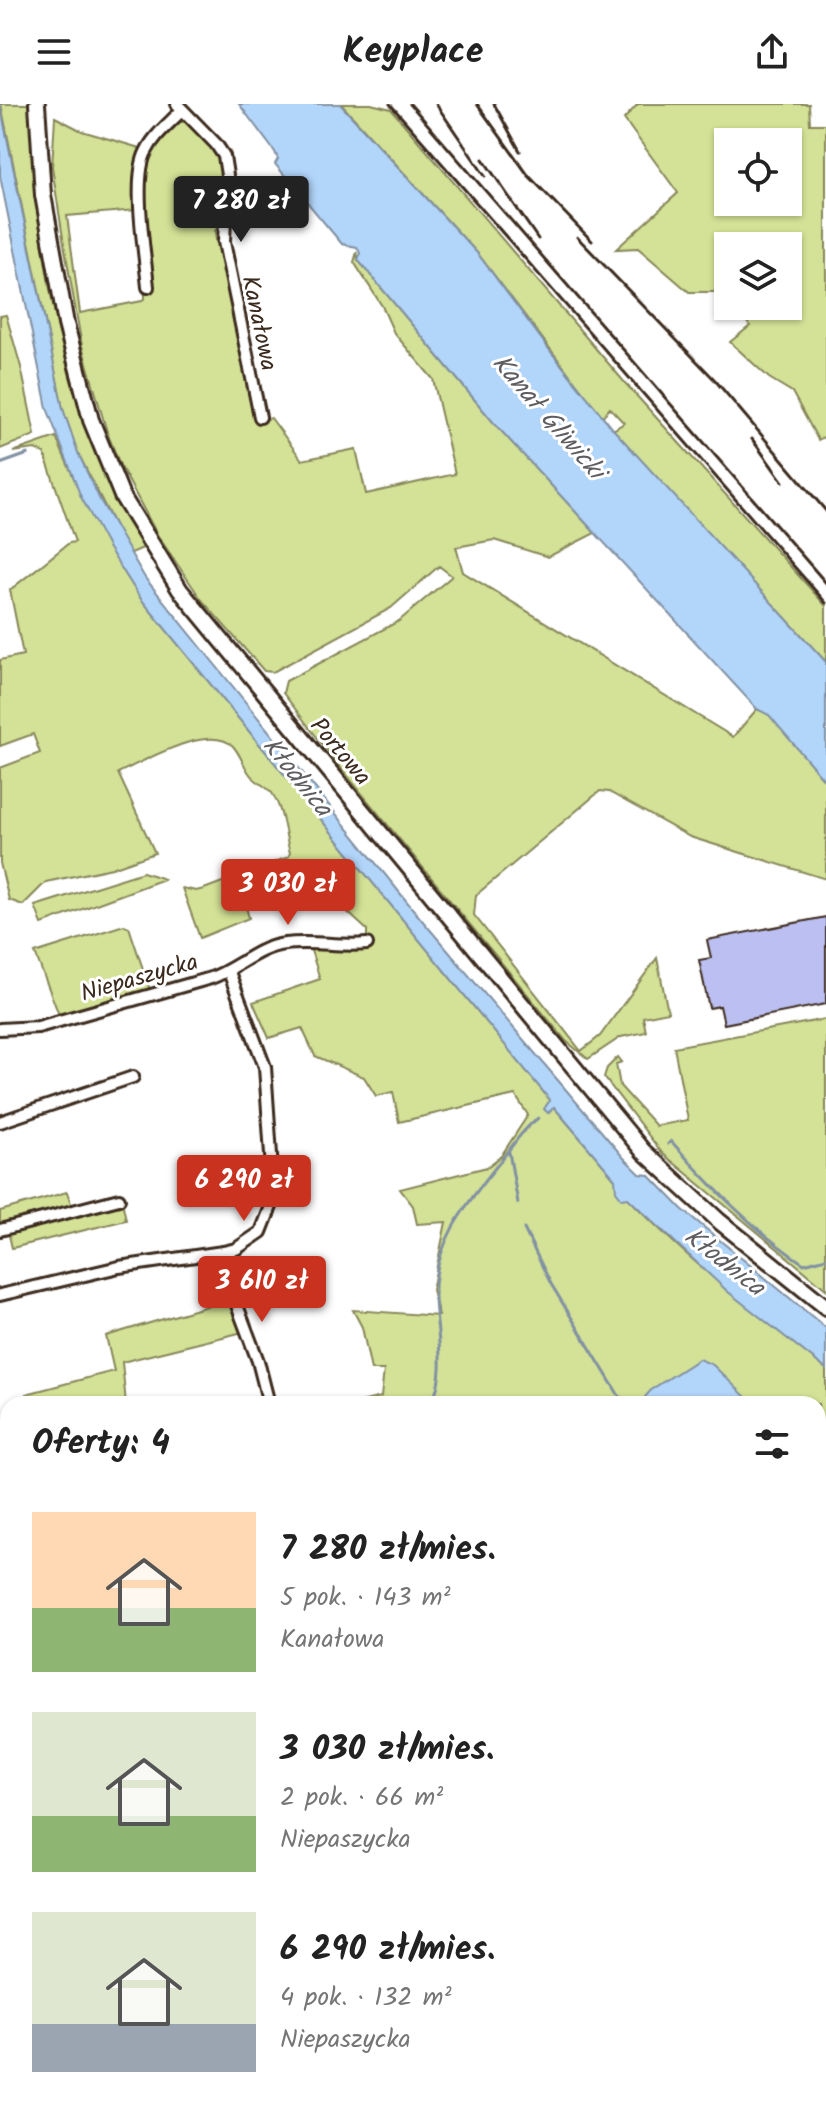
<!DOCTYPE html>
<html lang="pl">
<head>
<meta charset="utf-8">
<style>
  :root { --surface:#fff; --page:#f2f2f2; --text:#222; --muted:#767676; --accent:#c8321e }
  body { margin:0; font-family:Kalam,sans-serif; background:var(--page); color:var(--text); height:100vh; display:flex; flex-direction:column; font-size:30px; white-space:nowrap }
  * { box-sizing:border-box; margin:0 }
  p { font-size:26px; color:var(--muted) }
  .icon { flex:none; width:44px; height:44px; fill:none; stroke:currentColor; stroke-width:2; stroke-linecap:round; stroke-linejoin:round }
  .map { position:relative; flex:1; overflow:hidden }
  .panel { position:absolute; left:0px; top:1292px; width:826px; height:714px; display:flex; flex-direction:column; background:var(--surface); border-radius:24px 24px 0 0; box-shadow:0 2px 6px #0004 }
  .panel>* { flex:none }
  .buttons { position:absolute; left:714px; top:24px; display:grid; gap:16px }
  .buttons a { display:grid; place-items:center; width:88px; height:88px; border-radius:0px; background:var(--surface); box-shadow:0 2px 6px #0004; font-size:40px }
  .price { position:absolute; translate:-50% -68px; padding:0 18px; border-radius:8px; background:var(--accent); color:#fff; font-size:26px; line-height:52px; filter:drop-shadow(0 2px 4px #0008) }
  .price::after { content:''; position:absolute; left:50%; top:48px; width:24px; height:18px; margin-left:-12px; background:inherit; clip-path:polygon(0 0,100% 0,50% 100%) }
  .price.current { background:#222; color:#fff }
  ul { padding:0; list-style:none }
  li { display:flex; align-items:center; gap:24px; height:200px; padding:0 32px }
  li span { display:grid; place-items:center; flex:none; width:224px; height:160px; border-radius:0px; color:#555 }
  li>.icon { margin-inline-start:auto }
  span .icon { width:96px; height:96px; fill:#fffc; stroke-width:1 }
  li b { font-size:34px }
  h2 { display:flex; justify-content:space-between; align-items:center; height:96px; padding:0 32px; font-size:34px }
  header { display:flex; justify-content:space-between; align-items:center; height:104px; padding:0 32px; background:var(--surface); font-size:36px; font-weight:800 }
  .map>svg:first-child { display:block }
</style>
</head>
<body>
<header><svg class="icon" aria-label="menu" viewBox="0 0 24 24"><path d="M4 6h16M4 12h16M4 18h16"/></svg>Keyplace<svg class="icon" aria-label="share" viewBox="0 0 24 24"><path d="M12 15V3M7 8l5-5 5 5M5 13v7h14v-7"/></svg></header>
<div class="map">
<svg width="826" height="2005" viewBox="0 0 826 2005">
  <rect width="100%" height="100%" fill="#fff"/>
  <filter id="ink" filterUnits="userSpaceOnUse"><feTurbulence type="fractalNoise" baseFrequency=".0125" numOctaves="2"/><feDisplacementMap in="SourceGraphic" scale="16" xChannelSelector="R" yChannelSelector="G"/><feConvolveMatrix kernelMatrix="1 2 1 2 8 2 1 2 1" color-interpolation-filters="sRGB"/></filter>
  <g filter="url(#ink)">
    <path fill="#d3e296" stroke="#87865a" stroke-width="2" fill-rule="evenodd" d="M1,0H29C36,121 53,245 99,357C112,387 128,415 143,444L129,450L78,349L63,305Z
      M329,0H371L391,5L626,280L826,502V558L613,326L624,319L610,304L602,313L478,150L341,0Z
      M638,0H809L810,20H826V332L818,336L792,288L769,274L730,238L750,222L734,202H788V142H728V194L723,188H689L638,144L616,145L678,89L624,15ZM728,38H788V98H728Z
      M55,13L82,27L150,47L174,18H189L216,43L221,54L225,74L222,118L215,127L216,138H221L258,317L271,314L302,356L356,345L366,390L455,370L433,275L394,229L382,202L354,158L357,148L358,156L494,319L595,429L548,453L494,436L456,443L463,468L733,633L757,605L769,610L826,678V775L690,733L609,688L600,687L476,791L474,811L581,947L600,932L657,854L668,908L643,913L646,928L621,933L588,955L566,937L339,662L283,589L286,577L399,517L452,472L439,462L391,504L273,568L264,567L201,495L158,432L120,361L107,328L82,242L63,134L52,63ZM136,106L145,193L142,197L80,209L67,112Z
      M6,211L21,263L35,331L0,345V212Z
      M56,333C80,391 107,443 141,495L550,996L545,1005L548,1008L553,1002L616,1076L617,1082C680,1150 753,1207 826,1265V1740L818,1745V1300H353L381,1293L384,1266H371L362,1223L353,1206L439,1212L432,1186L446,1118L417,1120L413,1102L400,1085L487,1063L501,1052L528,1011L515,991L399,1018L393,988L376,992L364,973L315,952L302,924L269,934L253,898L320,875L308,837L367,836V826L329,791L318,793L299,776L246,803L249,814L200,834L182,784L196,787L204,785L288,753L290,749C285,731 283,705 272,689C265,681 255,678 249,669C243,660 240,650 233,642C208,619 145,657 118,669L155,749L112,764L46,778L23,801L9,796L0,759V664L40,649L33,630L0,642V556L23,551L10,486L69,439L75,438L44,349L35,345L13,348Z
      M143,768L164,775L42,820L35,802Z
      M124,821L129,823L151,889L61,916L35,849Z
      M826,915V1185L662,1049L604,973L607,964L618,953L622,958L616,960L620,982L656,1022L688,1016L674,943Z
      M67,1088L73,1105L0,1124V1107Z
      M122,1097L126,1116L12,1144L8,1127Z
      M234,1194L247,1227L122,1258L126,1300H27L26,1290L114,1267L106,1232Z"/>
    <path fill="#b2d5fa" stroke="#8291a2" stroke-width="2" d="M0,0L63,305L78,349L100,396L145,474L421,815L623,1053L640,1070L649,1071L682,1105L826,1224V1265L727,1187L628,1094L622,1095L616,1087L615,1075L554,1003L548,1009L544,1005L550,996L141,495L108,443L81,393L47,304L0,72Z
      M239,0H340L478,150L551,248L613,325L826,558V678L769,611L757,605L494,319L358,156L360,149L357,143L342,140L275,60L278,55L275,48Z
      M699,1255L713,1261L753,1300H646L645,1293L652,1285Z"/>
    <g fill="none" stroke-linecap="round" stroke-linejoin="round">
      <path stroke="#8291a2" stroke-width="3" d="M0,360L28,350
        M668,1040L671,1037C711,1082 754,1127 804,1160L826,1154
        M509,1048L518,1099
        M524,1125L551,1180L624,1300
        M431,1300C449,1266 435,1227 435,1191C433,1137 471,1095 502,1055C514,1040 522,1026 538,1014
        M818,1546L826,1555
        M818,1934L826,1940
        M481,1998L484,2005"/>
    </g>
    <path fill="#bcbff1" stroke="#3b2a1e" stroke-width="2" d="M826,813V900L724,920L720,902L709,904L699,856L711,854L707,836Z"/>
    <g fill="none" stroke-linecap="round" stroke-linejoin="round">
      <defs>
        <path id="street" d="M177,0L216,40L224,52L227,71L224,138L260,313
          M148,183C145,150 132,75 146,48C154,31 170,19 182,6
          M0,925L38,923L211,874C237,865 257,843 285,840C312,836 340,843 367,840
          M0,1018L133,973
          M0,1126L119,1095
          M223,1148L229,1180L258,1257L269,1300
          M0,1191L119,1163L223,1148L236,1145L261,1128L274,1095L265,963L229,868"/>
        <path id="secondary" d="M37,0L43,91L66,220L91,316L122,392L180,486L643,1047L719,1117L826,1203
          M0,1602L8,1662
          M36,1998V2005"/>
      </defs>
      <use href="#street" stroke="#3b2a1e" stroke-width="16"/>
      <use href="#secondary" stroke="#3b2a1e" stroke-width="20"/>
      <use href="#street" stroke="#fff" stroke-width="10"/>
      <use href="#secondary" stroke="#fff" stroke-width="14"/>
      <path stroke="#3b2a1e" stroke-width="3" d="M390,0L826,499
        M410,0L826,479
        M436,0L485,72
        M477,0L528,71L592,137
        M494,0L520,47
        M483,55L538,135
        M577,133L714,275L826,407
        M752,335L783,378"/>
    </g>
  </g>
  <g text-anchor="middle" stroke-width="6" stroke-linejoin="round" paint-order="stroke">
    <g font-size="24" fill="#3b2a1e" stroke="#fff">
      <text transform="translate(260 219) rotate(78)" y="8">Kanałowa</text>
      <text transform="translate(341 647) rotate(50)" y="8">Portowa</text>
      <text transform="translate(139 873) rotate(-16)" y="8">Niepaszycka</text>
    </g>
    <g font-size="26" font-style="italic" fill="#5f5d60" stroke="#fff">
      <text transform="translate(549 312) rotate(49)" y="9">Kanał Gliwicki</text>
      <text transform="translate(298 672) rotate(51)" y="9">Kłodnica</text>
      <text transform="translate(725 1157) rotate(38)" y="9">Kłodnica</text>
    </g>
  </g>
</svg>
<div class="buttons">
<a><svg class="icon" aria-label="locate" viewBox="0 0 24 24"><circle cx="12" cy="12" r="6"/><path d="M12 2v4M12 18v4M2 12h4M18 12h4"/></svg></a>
<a><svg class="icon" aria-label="layers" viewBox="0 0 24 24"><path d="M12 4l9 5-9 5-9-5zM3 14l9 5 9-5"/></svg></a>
</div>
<b class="price current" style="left:241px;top:140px">7 280 zł</b>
<b class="price" style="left:288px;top:823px">3 030 zł</b>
<b class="price" style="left:244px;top:1119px">6 290 zł</b>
<b class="price" style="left:262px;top:1220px">3 610 zł</b>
<section class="panel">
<h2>Oferty: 4<svg class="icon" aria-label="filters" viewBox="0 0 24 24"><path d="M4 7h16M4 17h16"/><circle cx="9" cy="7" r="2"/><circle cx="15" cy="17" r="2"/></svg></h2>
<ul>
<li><span style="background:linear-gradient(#ffd9b3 60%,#8fb573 0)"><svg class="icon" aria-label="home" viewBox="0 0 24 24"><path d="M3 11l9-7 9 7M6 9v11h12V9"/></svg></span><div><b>7 280 zł/mies.</b><p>5 pok. · 143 m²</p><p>Kanałowa</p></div></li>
<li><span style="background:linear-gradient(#dfe7d0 65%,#8fb573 0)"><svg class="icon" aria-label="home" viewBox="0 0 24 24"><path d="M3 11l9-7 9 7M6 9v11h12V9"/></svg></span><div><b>3 030 zł/mies.</b><p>2 pok. · 66 m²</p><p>Niepaszycka</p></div></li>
<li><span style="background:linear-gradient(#dfe7d0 70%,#9aa5b1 0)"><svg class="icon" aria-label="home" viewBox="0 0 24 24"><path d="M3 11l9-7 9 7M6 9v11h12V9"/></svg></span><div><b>6 290 zł/mies.</b><p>4 pok. · 132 m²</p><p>Niepaszycka</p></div></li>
</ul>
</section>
</div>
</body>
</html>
